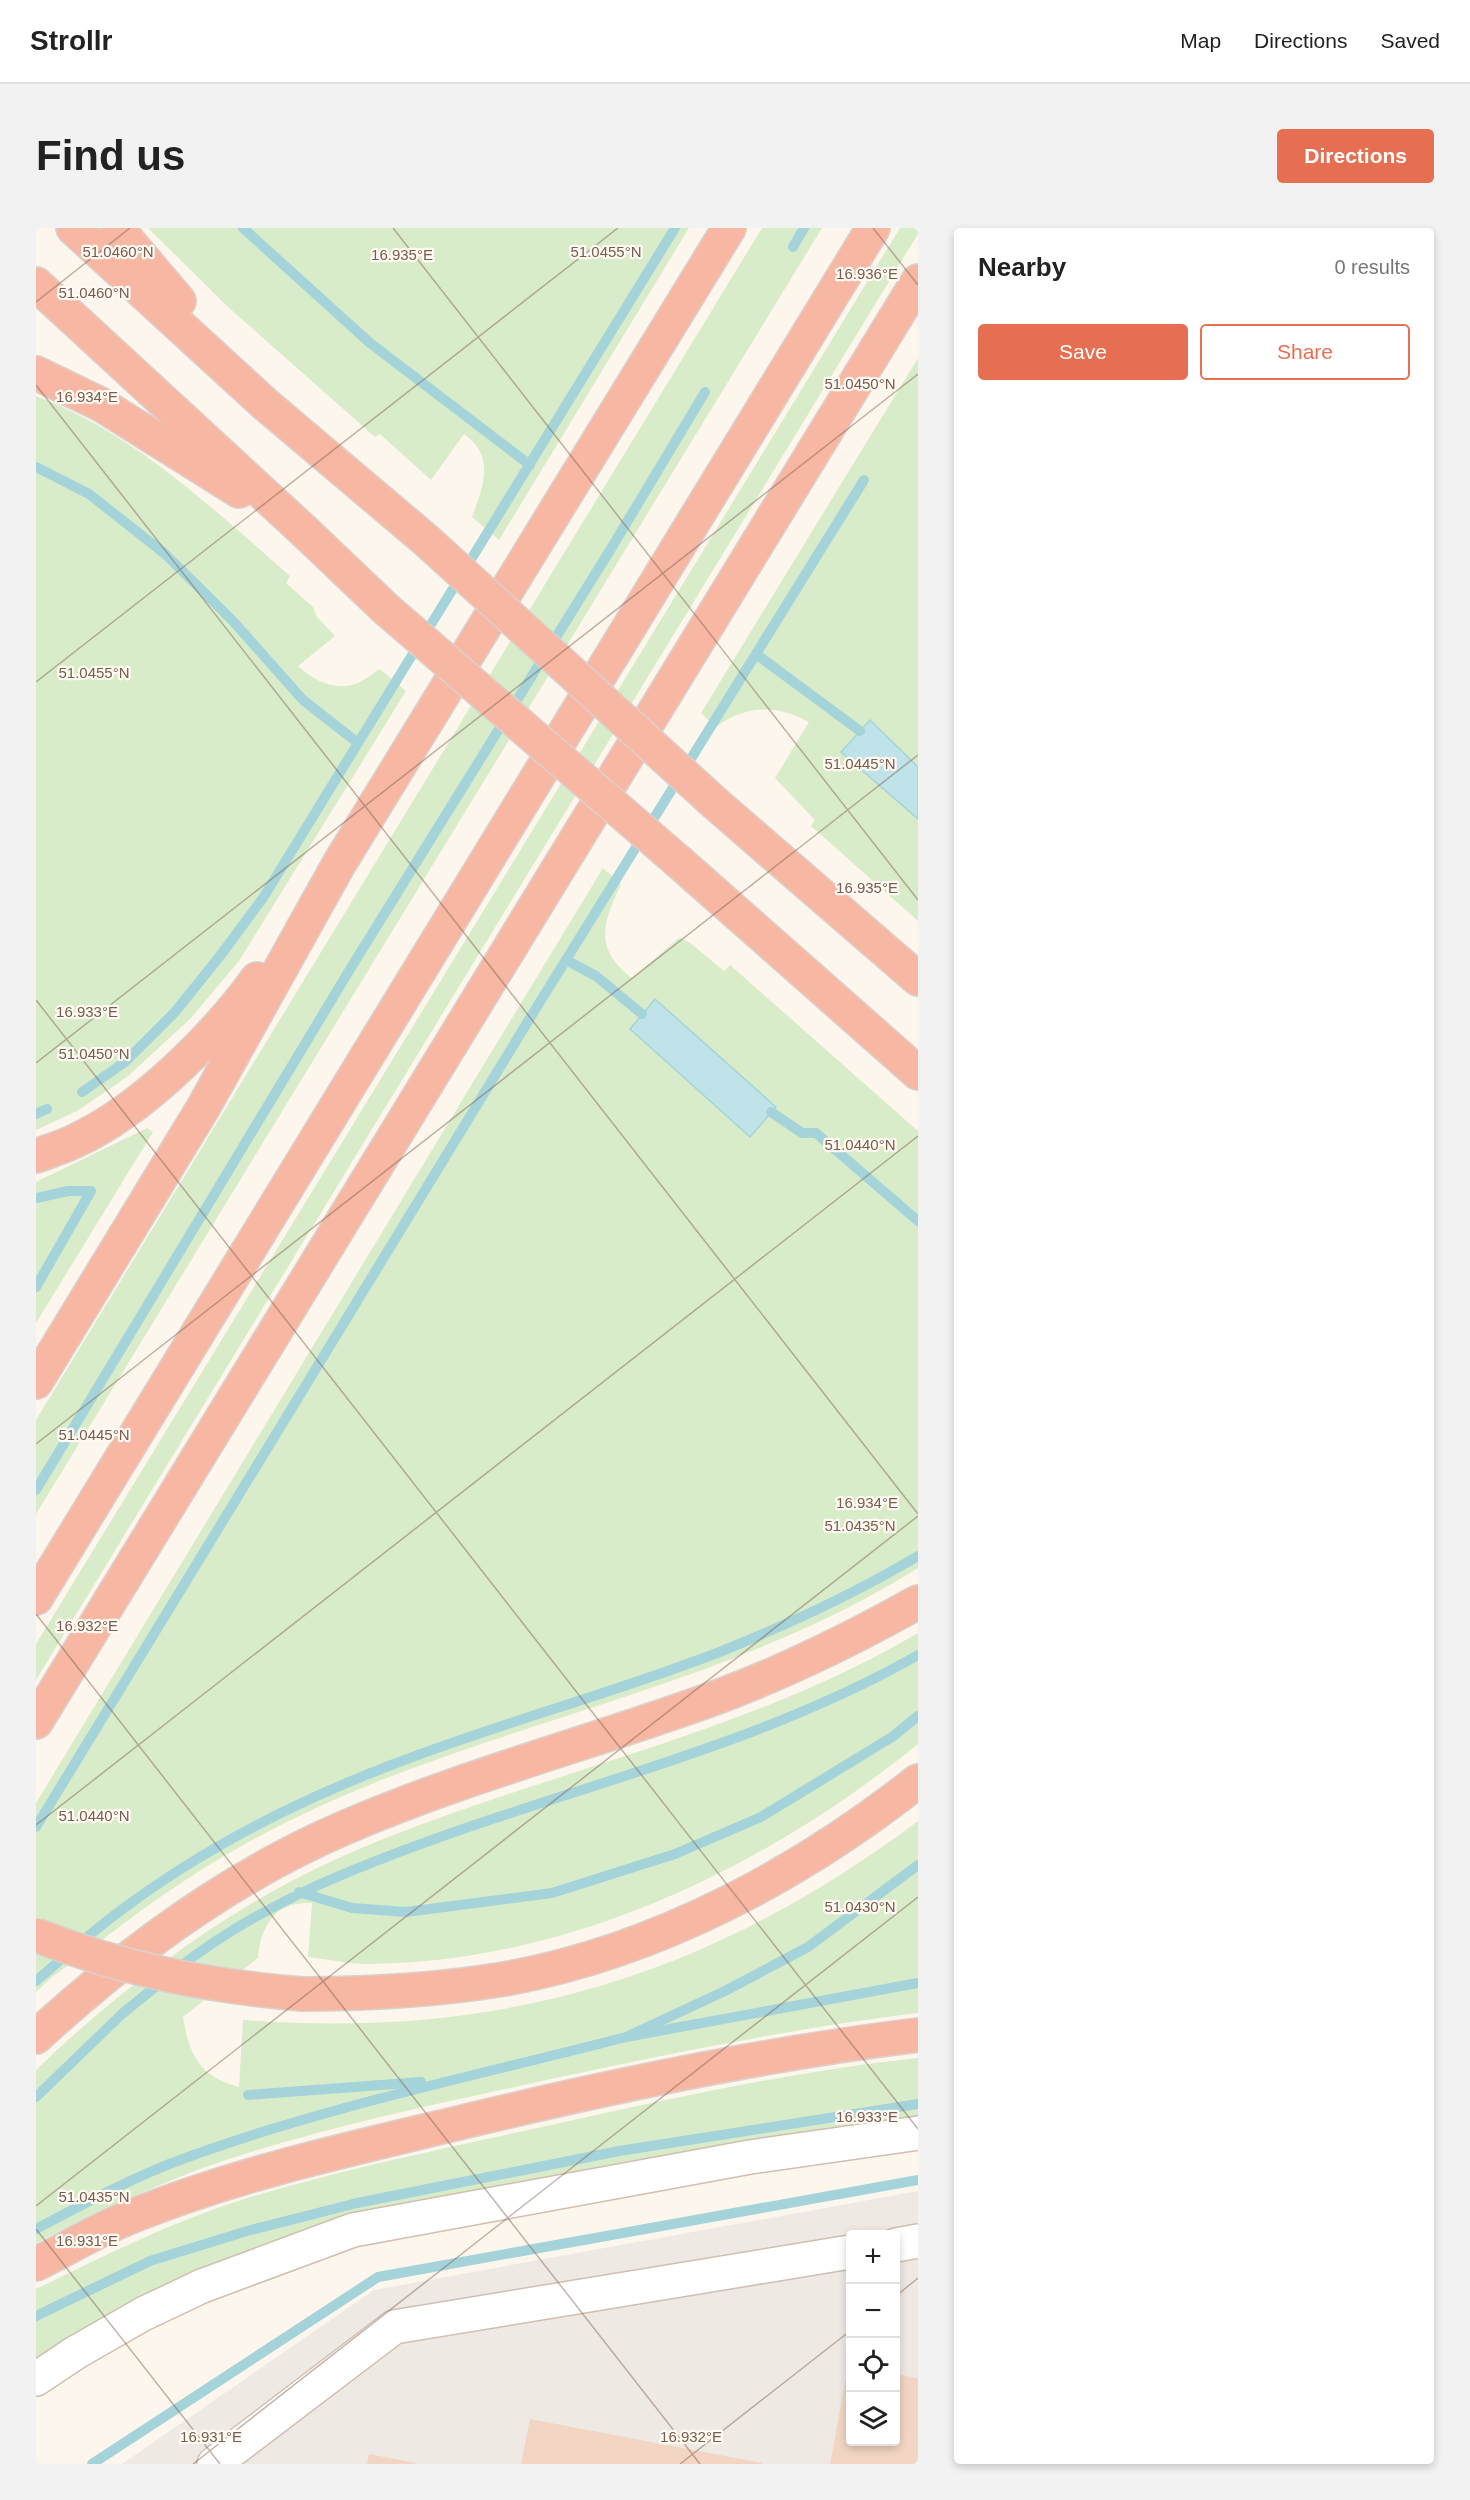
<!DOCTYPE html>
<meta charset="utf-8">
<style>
:root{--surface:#fff;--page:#f2f2f2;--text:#222;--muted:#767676;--line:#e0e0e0;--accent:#e76f51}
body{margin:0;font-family:Arial,sans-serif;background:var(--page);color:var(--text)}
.controls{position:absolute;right:18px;bottom:18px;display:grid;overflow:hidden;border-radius:6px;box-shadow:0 3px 9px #0003}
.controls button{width:54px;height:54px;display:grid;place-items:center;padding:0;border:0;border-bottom:2px solid var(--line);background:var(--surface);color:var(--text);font:30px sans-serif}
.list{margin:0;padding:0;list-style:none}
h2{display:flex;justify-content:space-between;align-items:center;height:78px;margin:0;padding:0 24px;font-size:26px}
h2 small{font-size:20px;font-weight:400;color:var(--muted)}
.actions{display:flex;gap:12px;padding:18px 24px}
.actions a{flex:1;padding:14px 0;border:2px solid var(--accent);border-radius:6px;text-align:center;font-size:21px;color:var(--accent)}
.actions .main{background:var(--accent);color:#fff}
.icon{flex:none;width:33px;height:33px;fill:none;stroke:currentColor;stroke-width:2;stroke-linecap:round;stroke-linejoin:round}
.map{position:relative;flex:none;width:882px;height:2236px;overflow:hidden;border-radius:6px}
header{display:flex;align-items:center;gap:36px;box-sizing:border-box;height:84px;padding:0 30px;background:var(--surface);border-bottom:2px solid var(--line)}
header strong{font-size:28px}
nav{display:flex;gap:33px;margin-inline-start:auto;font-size:21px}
.intro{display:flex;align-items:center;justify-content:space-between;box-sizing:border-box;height:144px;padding:0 36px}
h1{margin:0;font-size:42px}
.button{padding:15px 27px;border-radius:6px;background:var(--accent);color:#fff;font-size:21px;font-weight:700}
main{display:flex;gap:36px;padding:0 36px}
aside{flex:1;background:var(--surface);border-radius:6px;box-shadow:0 3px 9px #0003}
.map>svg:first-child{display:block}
</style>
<header>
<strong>Strollr</strong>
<nav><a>Map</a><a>Directions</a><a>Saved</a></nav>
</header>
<div class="intro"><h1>Find us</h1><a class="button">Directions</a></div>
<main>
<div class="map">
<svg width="882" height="2236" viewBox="0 0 882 2236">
<rect width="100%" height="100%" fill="#fdf6ec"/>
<!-- industrial -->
<path fill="#efe9e4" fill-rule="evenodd" d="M882,1963V2236H86L338,2062ZM814,2006H860V2214H814Z"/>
<!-- green -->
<g fill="#d8ecc9">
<path d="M112,0H653L463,312L436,289C447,259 460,228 428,206L395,252L344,206L339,209L192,79Z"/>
<path d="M726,0H786L0,1286V1192Z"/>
<path d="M864,0H882V6L0,1452V1416Z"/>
<path d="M882,130V693L775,598L779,592L739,550L773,494C742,477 710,476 680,499L665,485Z"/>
<path d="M0,168C98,205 176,280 254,348L250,355L277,379L281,389L299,408L262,438C277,452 298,463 319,456C328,453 337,445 344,441L370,463L203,733L154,791L91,849L41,883L0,902Z"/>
<path d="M567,640L585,656C567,695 557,720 596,750L643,710L653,714L688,743L694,737L882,903V1340C719,1443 521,1483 343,1553C275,1580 206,1614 145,1655C101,1684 59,1718 16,1749L0,1764V1575Z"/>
<path d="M111,900L117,904L0,1095V954Z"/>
<path d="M882,1405V1516C728,1641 532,1735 330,1736C311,1736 291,1731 272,1729L276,1675C239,1673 225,1697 222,1730L147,1789C153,1827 164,1849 203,1859L207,1792C465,1812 675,1748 882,1593V1785C759,1800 637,1825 515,1851C406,1875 296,1897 190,1932C124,1954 62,1984 0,2015V1842C94,1751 207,1669 328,1619C511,1543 711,1506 882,1405Z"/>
<path d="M882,1830V1894L465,1964L0,2131V2061C69,2027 138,1993 211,1970C311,1940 414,1919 515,1897C636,1870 759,1843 882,1830Z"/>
</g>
<!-- water -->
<g fill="#bfe3e8" stroke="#a5d3da" stroke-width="1.5">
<path d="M834,492L882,539V591L805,524Z"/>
<path d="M619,771L740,879L714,909L594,801Z"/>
</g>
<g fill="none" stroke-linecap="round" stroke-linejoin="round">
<!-- stream -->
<g stroke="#a5d3da" stroke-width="10">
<path d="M207,0L334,115L494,237"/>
<path d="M757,19L768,0"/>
<path d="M0,239L53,266L128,325L196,392L267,472L322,515L639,0"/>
<path d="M720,426L824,503"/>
<path d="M530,732L560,748L606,786"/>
<path d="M46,864L89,834L139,784L184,728L227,670L322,515"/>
<path d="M735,884L766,905H780L882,993"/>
<path d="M0,886L11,881"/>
<path d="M0,970L32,963H55L0,1059"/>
<path d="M0,1262L316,738L576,319L669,164"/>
<path d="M0,1599L502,777L828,252"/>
<path d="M882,1637L772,1719L689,1763L590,1809L882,1755"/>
<path d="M263,1664L316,1680L370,1684L516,1665L639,1626L725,1589L856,1509L882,1488"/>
<path d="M140,1742C224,1675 324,1637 424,1602C578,1549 740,1508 882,1427"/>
<path d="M0,1753C26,1731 52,1707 80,1686C163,1623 260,1573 358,1536C466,1494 579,1465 686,1423C753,1396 820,1365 882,1328"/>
<path d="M212,1867L385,1854"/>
<path d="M0,1869L87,1785L128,1752"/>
<path d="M0,2001C49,1975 99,1948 152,1929C295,1877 444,1847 590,1809"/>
<path d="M0,2088L114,2033L211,2003L321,1975L583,1923L882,1876"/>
<path d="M56,2236L342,2049L882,1952"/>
</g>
</g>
<!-- building -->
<g fill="#f3d5c3">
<path d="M813,2134L814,2214H860V2146L882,2150V2236H794Z"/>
<path d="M494,2191L726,2235V2236H485Z"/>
<path d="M333,2226L380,2235L379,2236H331Z"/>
</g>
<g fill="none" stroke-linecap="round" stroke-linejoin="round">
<!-- minor casing -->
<g stroke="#d1beb0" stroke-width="36">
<g id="minor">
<path d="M860,2017L882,2013"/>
<path d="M0,2151L39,2125L107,2086L166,2058L317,2002L714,1929L882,1905"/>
<path d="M178,2236L358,2099L814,2024"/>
</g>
</g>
<!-- highway casing -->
<g stroke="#dad1cd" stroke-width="36">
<g id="highway">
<path d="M37,0L229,176L391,313"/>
<path d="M81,0L143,73"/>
<path d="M0,56L267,302L350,381"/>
<path d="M0,145L66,177L203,263"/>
<path d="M680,576L882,751"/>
<path d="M643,634L882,845"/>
<path d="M0,928C13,923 27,919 39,913C106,882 178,810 221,751"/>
<path d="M0,1154L167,880L303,636L693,0"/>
<path d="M0,1370L837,0"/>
<path d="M0,1494L882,53"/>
<path d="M266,1766C336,1766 405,1762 474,1750C623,1722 764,1646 882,1553"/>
<path d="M0,1809C91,1725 194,1649 308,1600C430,1547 559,1514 684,1468C753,1442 818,1410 882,1374"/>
<path d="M0,2036C32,2020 65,2000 99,1987C209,1943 324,1919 439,1891C585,1856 733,1825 882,1807"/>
</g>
</g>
<!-- minor -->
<use href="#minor" stroke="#fff" stroke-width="33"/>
<!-- highway -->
<use href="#highway" stroke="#f7b7a3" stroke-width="33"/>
<!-- highway-bridge casing -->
<g stroke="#dad1cd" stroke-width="36" stroke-linecap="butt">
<g id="highway-bridge">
<path d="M391,313L680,576"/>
<path d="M350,381L643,634"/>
<path d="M0,1707C88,1742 172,1758 266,1766"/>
</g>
</g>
<!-- highway-bridge -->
<use href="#highway-bridge" stroke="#f7b7a3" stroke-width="33"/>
</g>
<!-- ticks -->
<path fill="none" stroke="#7a5c4d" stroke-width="1.5" stroke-opacity="0.45" d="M357,0L882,672M837,0L882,57M0,74L94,0M0,157L882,1286M0,454L582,0M0,772L882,1901M0,835L882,146M0,1216L882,527M0,1386L664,2236M0,1597L882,908M0,1978L882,1288M0,2001L184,2236M860,2068L882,2050M157,2236L882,1669M644,2236L814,2103"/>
<g font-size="15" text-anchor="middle" fill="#7a5c4d" stroke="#fffaf3" stroke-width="4.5" stroke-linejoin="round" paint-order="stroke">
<text x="82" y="29">51.0460°N</text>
<text x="570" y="29">51.0455°N</text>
<text x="366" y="32">16.935°E</text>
<text x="831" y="51">16.936°E</text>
<text x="58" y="70">51.0460°N</text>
<text x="824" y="161">51.0450°N</text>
<text x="51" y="174">16.934°E</text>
<text x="58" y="450">51.0455°N</text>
<text x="824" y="541">51.0445°N</text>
<text x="831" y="665">16.935°E</text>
<text x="51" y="789">16.933°E</text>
<text x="58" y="831">51.0450°N</text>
<text x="824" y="922">51.0440°N</text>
<text x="58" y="1212">51.0445°N</text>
<text x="831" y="1280">16.934°E</text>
<text x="824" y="1303">51.0435°N</text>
<text x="51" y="1403">16.932°E</text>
<text x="58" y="1593">51.0440°N</text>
<text x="824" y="1684">51.0430°N</text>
<text x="831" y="1894">16.933°E</text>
<text x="58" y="1974">51.0435°N</text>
<text x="51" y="2018">16.931°E</text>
<text x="175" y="2214">16.931°E</text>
<text x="655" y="2214">16.932°E</text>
</g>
</svg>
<div class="controls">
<button>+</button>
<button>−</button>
<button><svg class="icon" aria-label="locate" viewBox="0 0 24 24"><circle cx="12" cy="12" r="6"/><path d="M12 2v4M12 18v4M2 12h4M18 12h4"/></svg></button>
<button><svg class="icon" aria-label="layers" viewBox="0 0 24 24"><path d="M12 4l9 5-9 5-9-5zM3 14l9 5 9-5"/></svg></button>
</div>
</div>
<aside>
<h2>Nearby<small>0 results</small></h2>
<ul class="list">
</ul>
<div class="actions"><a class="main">Save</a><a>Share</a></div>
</aside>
</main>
